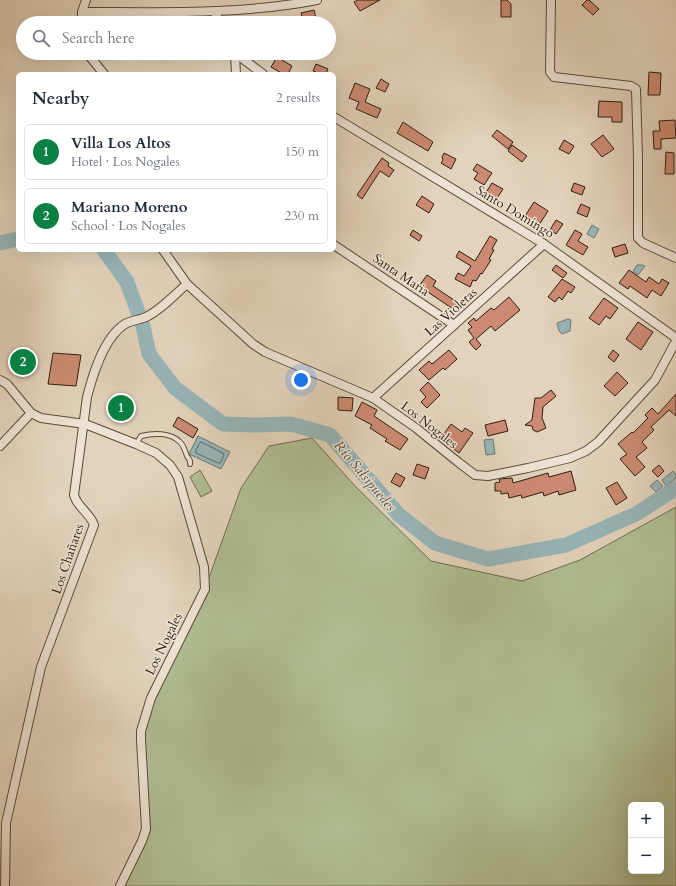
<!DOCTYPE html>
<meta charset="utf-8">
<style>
:root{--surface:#fff;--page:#f2f2f3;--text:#1f2937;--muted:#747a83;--line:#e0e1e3;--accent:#0b8043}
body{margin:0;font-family:Cardo,serif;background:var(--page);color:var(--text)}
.controls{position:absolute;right:12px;bottom:12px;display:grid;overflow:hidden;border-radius:6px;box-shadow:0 4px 16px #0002}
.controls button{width:36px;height:36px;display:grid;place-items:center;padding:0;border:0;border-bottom:1px solid var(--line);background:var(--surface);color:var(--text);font:20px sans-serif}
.you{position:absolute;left:301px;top:380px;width:14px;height:14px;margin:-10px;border:3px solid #fff;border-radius:50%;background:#1a73e8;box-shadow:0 0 0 6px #1a73e833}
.badge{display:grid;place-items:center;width:26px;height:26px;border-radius:50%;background:var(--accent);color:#fff;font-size:13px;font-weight:700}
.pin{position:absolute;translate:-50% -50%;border:2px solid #fff;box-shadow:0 1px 4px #0006}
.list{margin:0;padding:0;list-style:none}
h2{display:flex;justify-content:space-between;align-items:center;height:52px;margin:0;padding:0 16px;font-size:17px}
h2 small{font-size:13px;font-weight:400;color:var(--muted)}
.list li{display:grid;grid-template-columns:26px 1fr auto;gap:12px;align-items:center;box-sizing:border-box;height:56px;margin:0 8px 8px;padding:0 8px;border:1px solid var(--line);border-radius:6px}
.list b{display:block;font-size:15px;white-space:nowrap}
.list p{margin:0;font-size:13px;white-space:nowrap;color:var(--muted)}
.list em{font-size:13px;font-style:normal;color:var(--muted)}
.icon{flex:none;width:22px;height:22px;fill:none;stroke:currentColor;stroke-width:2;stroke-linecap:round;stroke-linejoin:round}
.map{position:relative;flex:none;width:676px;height:886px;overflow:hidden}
.search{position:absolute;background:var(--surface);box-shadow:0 4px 16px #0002;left:16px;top:16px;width:320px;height:44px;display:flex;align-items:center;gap:10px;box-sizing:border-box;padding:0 14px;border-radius:22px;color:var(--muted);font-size:15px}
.panel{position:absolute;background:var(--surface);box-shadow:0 4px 16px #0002;left:16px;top:72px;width:320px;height:180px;border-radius:6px}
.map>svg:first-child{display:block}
</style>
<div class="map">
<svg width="676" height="886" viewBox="0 0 676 886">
<rect width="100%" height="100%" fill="#e3d3bc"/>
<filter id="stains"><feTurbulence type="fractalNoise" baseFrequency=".005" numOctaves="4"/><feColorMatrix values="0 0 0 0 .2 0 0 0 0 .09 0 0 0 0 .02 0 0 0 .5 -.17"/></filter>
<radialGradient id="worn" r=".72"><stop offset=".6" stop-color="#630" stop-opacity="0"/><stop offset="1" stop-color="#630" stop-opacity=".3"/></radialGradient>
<!-- green -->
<g fill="#b0bd93" stroke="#6e6e50" fill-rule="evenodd">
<path d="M312,438L355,486L431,561L522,581L580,560L676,507V886H120L142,841L141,740L151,698L205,589L241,488L269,446ZM631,805H661V871H631Z"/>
<path d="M200,470L212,491L201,497L190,477Z"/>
</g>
<!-- water -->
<g fill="#97b6b9" stroke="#6d7974">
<path d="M592,225L599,229L594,238L587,234Z"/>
<path d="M637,265H642L645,266L638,275L633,271Z"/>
<path d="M568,319L571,320L570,331L562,334L559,331L557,323Z"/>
<path d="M198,436L230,452L221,469L189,454Z"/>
<path d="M493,439L495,454L486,455L484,440Z"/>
<path d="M673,471L676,475V478L666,486L662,480Z"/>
<path d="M657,480L663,486L656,492L650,486Z"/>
</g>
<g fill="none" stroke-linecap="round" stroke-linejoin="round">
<!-- shore -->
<path stroke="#626a62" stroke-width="1" d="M201,442L223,453L224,455L220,463H218L196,453V450Z"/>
<!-- river -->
<g stroke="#97b6b9" stroke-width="15">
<path d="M0,243L18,239"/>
<path d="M104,250L127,282L143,326L149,354L175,388L223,424L256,425L291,424L330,435L399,515L435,543L488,559L566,545L636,514L676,488"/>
</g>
</g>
<!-- building -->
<g fill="#cc8a72" stroke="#2d1e0c">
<path d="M358,0H380L360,11L354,2Z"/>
<path d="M501,0H507L511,4V17H501Z"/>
<path d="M587,0H589L599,9L593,15L582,5Z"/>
<path d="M314,10L317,23H304L301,13Z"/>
<path d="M277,57L292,66L288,74H283L271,67Z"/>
<path d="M316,64L328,69L326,74H321L313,71Z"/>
<path d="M649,72L661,73L660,95H648Z"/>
<path d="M381,79L389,84L385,92L376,88Z"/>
<path d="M355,83L370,89L365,102L381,109L377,118L356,109L359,102L349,98Z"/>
<path d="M599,101L622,102V122H612V117H598Z"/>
<path d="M675,120L676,138L661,139V149H654L653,131H660L659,121Z"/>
<path d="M403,122L433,142L428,151L397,133Z"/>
<path d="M497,130L513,142L508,149L492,136Z"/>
<path d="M603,135L614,149L602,157L591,144Z"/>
<path d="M564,140L574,146L569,154L559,149Z"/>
<path d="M512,145L527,156L522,162L508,151Z"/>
<path d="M666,152L674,153V174H665Z"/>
<path d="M444,153L456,159L451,169L441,163L443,160L442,157Z"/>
<path d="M382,158L389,163L388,166L394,170L389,177L380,171L362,199L357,195Z"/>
<path d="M477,164L492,173L484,185L474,179L478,173L473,170Z"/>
<path d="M492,183L503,189L494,203L483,197Z"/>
<path d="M574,183L585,187L582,195L571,191Z"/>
<path d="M422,196L434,204L429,213L416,205Z"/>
<path d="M534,202L548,211L539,225L525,216Z"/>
<path d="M581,204L590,208L587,217L577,213Z"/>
<path d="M556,220L563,224L556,234L550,230Z"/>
<path d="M413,230L422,236L419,241L410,235Z"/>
<path d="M575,230L582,234L578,241L588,247L583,255L566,245Z"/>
<path d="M490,236L497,240L492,249L494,250L489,259L491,260L482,274L481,273L476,281L473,280L470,287L455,279L458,273L464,276L471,266L456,257L459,251L475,261Z"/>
<path d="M625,244L628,253L615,257L612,248Z"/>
<path d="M556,265L567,273L563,278L552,270Z"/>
<path d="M629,270L646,282L649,277L659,284L662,279L669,283L661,296L652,290L647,298L630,286L628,289L619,283Z"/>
<path d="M427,275L436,281L433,286L457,302L453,309L419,286Z"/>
<path d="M562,279L575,287L571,293L568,291L562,300L559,297L555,302L548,297Z"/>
<path d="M509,297L520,310L495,331L491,326L476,339L481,345L476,350L469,342L474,338L468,330L472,327L468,323L474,318L476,321L491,308L494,310Z"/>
<path d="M604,298L618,308L610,319L606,316L599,325L589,318Z"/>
<path d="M638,322L653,332L641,350L626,339Z"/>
<path d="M449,350L457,359L445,370L443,368L429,380L419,370L429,361L432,364Z"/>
<path d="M613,350L619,355L614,362L608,357Z"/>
<path d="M53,353L81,355L76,386L48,384Z"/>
<path d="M617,372L628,383L615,396L604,386Z"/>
<path d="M428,382L440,395L427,408L421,402L426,397L420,390Z"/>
<path d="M551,390L556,396L543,407L542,418L546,428L537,432L533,430L532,426L525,425L532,420L535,398H541Z"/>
<path d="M676,394V416L669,410L651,427L654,430L642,442L647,448L636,457L645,467L635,476L620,459L627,454L618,444L632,432L633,433L648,418L645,415L652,408L658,414Z"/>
<path d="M338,397L353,398L352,411L338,410Z"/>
<path d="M362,402L377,410L374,416L408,439L400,450L385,441L387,439L370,428L372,425L355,416Z"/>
<path d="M178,417L198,429L193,438L173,426Z"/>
<path d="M505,420L508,431L488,436L485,425Z"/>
<path d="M451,424L462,432L465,428L473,433L459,453L441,438Z"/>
<path d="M417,464L429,468L425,479L413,475Z"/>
<path d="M659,465L664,471L658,477L652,471Z"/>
<path d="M571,471L576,490L559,495L558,491L544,496L543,492L522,498L521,495L509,498L508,493L501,494V491H495V483L500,482L499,479L512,478L513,483L548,473L549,477Z"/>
<path d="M396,473L405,478L400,487L391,482Z"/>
<path d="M617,482L627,498L616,505L606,488Z"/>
</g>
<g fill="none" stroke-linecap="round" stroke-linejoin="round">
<!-- lane casing -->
<g stroke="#5a4b38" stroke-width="6">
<path id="lane" d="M136,444L141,436C153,433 170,432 180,442C184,446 185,451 187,456C189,459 191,460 190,464"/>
</g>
<!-- street casing -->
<g stroke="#5a4b38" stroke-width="10">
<g id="street">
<path d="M551,0L550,72L554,77L631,86L636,89L638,158V238L643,243L676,258"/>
<path d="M82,12C161,12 239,15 317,0"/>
<path d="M215,12L220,23"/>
<path d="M82,23V12L86,0"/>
<path d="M87,53L104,74"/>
<path d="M235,53L263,74"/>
<path d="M235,55L236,74"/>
<path d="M334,117L544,244L676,338"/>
<path d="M334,245L454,325"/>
<path d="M163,250L187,284L253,344L265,352L373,398L416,428L458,462L475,475L488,476L528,468L570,458L586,451L598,442L655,380L676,341"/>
<path d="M0,380L7,384L31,413L41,418L85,424L136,444L156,453L170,465L178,477L204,567L205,589L151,698L141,731V740L146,829L142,841L120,886"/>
<path d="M373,398L544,244"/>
<path d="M0,446L31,413"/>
<path d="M5,886L6,823L41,667L94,525C90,513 77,507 74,495L87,397C93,374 104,337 125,324C132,320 141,320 148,316C163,308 174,295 187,284"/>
</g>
</g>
<!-- lane -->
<use href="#lane" stroke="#ede2d3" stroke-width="4"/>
<!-- street -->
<use href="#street" stroke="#ede2d3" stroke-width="8"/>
</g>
<g text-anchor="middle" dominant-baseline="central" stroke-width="3" stroke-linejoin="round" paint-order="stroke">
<!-- street labels -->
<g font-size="13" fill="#2d1e0c" stroke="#ede2d3">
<text transform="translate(515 212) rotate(31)">Santo Domingo</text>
<text transform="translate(401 275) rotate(34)">Santa Maria</text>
<text transform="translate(451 312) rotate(-42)">Las Violetas</text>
<text transform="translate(429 425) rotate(38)">Los Nogales</text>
<text transform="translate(68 559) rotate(-71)">Los Chañares</text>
<text transform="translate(164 644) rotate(-64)">Los Nogales</text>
</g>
<!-- water labels -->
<g font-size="14" font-style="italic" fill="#4d4c40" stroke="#ede2d3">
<text transform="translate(365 476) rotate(50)">Río Salsipuedes</text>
</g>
</g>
<rect width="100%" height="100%" filter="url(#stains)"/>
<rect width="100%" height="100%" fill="url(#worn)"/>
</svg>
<div class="controls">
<button>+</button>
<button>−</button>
</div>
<div class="you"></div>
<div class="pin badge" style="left:121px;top:408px">1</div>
<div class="pin badge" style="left:23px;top:362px">2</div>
<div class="search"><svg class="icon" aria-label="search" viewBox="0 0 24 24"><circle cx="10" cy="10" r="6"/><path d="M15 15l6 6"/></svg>Search here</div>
<section class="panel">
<h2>Nearby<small>2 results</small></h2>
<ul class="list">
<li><span class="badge">1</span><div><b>Villa Los Altos</b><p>Hotel · Los Nogales</p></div><em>150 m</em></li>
<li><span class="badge">2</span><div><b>Mariano Moreno</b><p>School · Los Nogales</p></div><em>230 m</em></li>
</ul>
</section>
</div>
